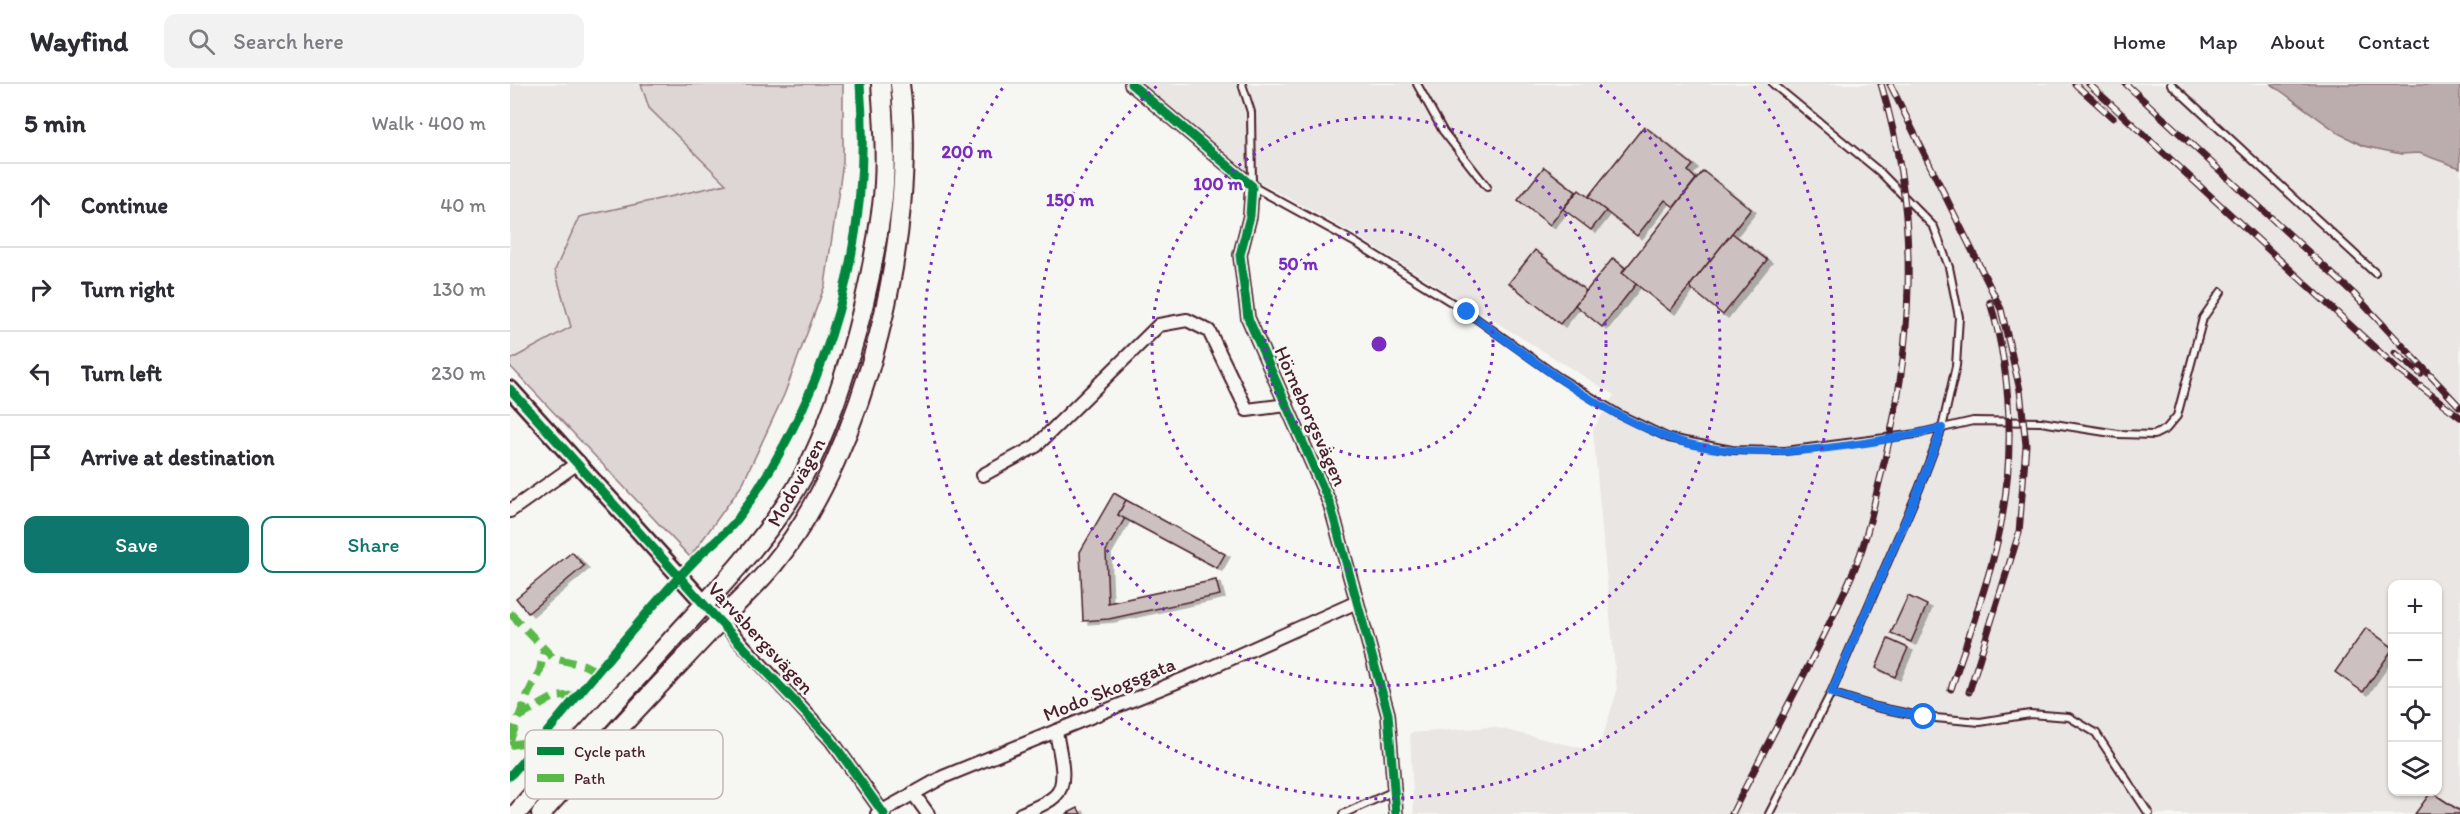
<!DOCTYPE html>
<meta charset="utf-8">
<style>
:root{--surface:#fff;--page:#f2f2f3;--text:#2b2b33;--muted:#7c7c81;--line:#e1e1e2;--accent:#0f766e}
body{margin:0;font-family:Itim,sans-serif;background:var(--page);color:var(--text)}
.controls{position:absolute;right:18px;bottom:18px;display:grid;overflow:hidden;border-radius:12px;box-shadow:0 2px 4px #0004}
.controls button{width:54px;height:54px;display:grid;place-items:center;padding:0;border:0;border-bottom:2px solid var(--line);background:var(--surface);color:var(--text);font:30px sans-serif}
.stop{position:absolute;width:18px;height:18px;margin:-14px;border:4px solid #1a73e8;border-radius:50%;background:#fff}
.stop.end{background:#1a73e8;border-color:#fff;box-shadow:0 2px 6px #0008}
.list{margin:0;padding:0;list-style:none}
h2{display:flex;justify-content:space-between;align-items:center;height:78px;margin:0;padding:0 24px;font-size:26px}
h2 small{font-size:20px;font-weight:400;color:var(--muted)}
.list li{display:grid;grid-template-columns:39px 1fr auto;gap:18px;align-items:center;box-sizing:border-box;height:84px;padding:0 24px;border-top:2px solid var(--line)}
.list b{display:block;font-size:22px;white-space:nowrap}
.list em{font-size:20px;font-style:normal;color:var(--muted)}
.actions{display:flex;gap:12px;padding:18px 24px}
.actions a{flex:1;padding:14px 0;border:2px solid var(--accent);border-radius:12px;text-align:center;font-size:21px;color:var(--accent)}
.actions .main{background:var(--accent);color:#fff}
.icon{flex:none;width:33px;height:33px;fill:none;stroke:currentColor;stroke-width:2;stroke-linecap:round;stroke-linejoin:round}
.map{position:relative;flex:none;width:1950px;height:730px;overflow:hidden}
header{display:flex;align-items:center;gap:36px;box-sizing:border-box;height:84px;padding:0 30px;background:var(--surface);border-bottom:2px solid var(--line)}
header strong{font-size:28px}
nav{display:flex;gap:33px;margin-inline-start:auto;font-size:21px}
.search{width:420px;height:54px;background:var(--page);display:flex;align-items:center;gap:15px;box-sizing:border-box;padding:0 21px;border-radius:12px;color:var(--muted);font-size:22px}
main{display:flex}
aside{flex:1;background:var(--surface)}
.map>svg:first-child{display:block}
</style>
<header>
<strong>Wayfind</strong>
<div class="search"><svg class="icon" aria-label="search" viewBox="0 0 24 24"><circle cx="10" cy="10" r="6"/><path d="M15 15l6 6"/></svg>Search here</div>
<nav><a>Home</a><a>Map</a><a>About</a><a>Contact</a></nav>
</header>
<main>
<aside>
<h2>5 min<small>Walk · 400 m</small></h2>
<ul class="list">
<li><svg class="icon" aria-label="ahead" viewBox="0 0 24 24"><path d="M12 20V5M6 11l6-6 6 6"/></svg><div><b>Continue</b></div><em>40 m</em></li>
<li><svg class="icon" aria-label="right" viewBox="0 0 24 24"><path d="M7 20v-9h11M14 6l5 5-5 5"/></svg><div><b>Turn right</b></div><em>130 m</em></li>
<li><svg class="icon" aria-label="left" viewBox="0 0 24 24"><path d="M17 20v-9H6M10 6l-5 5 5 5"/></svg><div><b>Turn left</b></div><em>230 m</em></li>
<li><svg class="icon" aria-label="arrive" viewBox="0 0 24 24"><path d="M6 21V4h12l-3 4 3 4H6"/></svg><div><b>Arrive at destination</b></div></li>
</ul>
<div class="actions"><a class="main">Save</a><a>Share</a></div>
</aside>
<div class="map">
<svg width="1950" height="730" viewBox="0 0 1950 730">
<defs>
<filter id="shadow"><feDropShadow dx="5" dy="3" stdDeviation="0" flood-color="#0004"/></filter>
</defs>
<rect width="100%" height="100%" fill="#f6f6f2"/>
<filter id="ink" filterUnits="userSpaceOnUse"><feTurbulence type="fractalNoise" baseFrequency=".0167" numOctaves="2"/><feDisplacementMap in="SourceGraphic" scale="12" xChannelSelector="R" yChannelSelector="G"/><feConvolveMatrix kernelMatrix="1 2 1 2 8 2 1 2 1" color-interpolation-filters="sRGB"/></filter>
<g filter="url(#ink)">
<!-- built -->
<g fill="#e9e6e3" fill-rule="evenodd">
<path d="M0,0H131L139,25L217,100L69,133L45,186L61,243L0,276Z"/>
<path d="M632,0H1761L1773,11L1891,70L1909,69L1950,84V730H904L900,649L983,643L1088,668L1107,607L1083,346L1104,311L842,149L737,91ZM1882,500H1928V708H1882Z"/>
</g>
<!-- green -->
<path fill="#ddd6d5" stroke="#947a80" stroke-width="1.5" d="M131,0H333V78L315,201L274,311L232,401L180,473L0,282V276L61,243L45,186L69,133L216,100L139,24Z"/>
<!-- water -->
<path fill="#bbadae" stroke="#8e747a" stroke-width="1.5" d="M1761,0H1950V84L1909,69L1891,70L1854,62L1830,50Z"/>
<!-- building -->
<g fill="#ccc1c0" stroke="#4a1f2b" stroke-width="1.5" filter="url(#shadow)">
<path d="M1134,42L1183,81L1178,87L1186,95L1164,123L1155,116L1127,152L1078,113Z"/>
<path d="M1034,83L1066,108L1040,141L1008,116Z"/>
<path d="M1193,87L1241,125L1160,227L1112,189Z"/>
<path d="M1069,106L1096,127L1081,146L1053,125Z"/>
<path d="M1222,149L1257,176L1213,231L1179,203Z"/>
<path d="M1025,166L1076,207L1050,240L999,199Z"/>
<path d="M1103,174L1115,184L1112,189L1126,200L1092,243L1065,221Z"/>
<path d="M604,409L616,416L608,431L615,434L596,467L598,519L706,496L710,511L599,535L573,537L570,468Z"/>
<path d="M616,416L715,470L707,484L608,431Z"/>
<path d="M62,468L74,482L18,529L6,514Z"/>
<path d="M1398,512L1417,521L1401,558L1381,549Z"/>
<path d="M1856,544L1882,563V566L1853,608L1825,588Z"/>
<path d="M1378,555L1398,564L1385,593L1366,584Z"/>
<path d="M1921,708L1950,727V730H1905Z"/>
<path d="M568,724L571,730H556Z"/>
</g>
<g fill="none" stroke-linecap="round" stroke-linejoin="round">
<!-- service casing -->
<g stroke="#4a1f2b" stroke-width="10">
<g id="service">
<path d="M732,0L741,28L742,102L846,159L957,228L1047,292L1109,330L1159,354L1222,366L1275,367L1406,350L1463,337L1531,338L1608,350L1644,351L1656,345L1667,332L1693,234L1711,208"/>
<path d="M907,0L933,47L977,103"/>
<path d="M1661,0L1865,189"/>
<path d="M1321,609L1366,623L1414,633L1470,638L1520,630L1559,633L1586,649L1639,730"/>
<path d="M833,730L884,707"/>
<path d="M1259,730L1321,609L1409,405L1432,344L1446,282L1449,233L1439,183L1424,143L1370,88L1263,0"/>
</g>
</g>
<!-- minor casing -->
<g stroke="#4a1f2b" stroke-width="16">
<g id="minor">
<path d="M621,0L742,102L740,132L730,171L738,234L820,420L878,630L886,730"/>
<path d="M473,391L526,362L649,241L677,236L699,247L737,326L777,321"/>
<path d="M0,427L69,378"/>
<path d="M195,520L321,656L374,730"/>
<path d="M403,709L418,730"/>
<path d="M367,730L433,693L691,588L847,518"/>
<path d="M511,730C522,725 537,720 545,712C560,699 548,664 546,647"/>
</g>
</g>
<!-- tertiary casing -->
<g stroke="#4a1f2b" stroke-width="20">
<path id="tertiary" d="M0,305L195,520"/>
</g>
<!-- secondary casing -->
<g stroke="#4a1f2b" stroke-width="22">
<g id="secondary">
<path d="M6,730C55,672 106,617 157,561C199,515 242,471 277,419C327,345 360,211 372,122C377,82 374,40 371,0"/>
<path d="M31,730C87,666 146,605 204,543C223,522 245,503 263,481C356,368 409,144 390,0"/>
</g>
</g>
<!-- service -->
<use href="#service" stroke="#f6f6f2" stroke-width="6"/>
<!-- minor -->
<use href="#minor" stroke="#f6f6f2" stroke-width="12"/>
<!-- tertiary -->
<use href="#tertiary" stroke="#f6f6f2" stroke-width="15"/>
<!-- secondary -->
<use href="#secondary" stroke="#f6f6f2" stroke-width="18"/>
<!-- rail casing -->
<g stroke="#4a1f2b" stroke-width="7">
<g id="rail">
<path d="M1380,0L1491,225L1510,306L1516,361L1509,449L1459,608"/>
<path d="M1565,0L1603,34"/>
<path d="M1579,0L1889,286L1950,333"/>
<path d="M1616,0L1844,210L1950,323"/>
<path d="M1885,269L1911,290"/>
<path d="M1441,605C1455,562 1471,519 1483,475C1505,393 1505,300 1480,218"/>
<path d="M1222,730C1262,649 1308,569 1344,486C1356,459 1362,428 1369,399C1404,266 1411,133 1371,0"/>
</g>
</g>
<!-- rail -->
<use href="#rail" stroke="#f6f6f2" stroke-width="4.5" stroke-dasharray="14" stroke-linecap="butt"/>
<!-- quiet -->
<g stroke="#58b947" stroke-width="8" stroke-dasharray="15 8" stroke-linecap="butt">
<path d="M0,529L43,574L74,581L88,588"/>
<path d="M9,633L44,613L69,611"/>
<path d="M0,656L18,610L30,586L34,566"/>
<path d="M0,661L12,659L24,664"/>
</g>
<!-- cycleway casing -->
<g stroke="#f6f6f2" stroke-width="13">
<g id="cycleway">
<path d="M621,0L742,102L740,132L730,171L738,234L820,420L878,630L886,730"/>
<path d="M0,305L209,537L321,656L374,730"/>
<path d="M0,692C49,635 95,577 144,521C159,504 174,487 190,471C203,459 219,447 229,433C320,306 363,155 350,0"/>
</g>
</g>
<!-- cycleway -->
<use href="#cycleway" stroke="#00873e" stroke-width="9"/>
</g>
</g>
<g fill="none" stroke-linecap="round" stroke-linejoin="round" filter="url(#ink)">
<!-- route -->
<path stroke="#1a73e8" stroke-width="8" d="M957,228C1020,273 1084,326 1157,353C1234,382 1353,362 1432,344L1409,405L1321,609L1366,623L1414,633"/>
</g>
<!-- distance rings -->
<g fill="none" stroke="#7b2cbf" stroke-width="3" stroke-dasharray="3 6">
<circle cx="869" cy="260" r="114"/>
<circle cx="869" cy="260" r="227"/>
<path d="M1090 1A341 341 0 1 1 648 1"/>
<path d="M1244 2A455 455 0 1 1 494 2"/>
</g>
<g text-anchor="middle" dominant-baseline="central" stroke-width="5" stroke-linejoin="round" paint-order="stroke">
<!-- street labels -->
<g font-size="20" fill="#4a1f2b" stroke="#f6f6f2">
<text transform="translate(801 332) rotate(66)">Hörneborgsvägen</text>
<text transform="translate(286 398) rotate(-61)">Modovägen</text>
<text transform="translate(251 554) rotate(47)">Varvsbergsvägen</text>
<text transform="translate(599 605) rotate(-22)">Modo Skogsgata</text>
</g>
</g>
<!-- legend -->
<rect x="15" y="646" width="198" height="69" rx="9" fill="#f6f6f2" stroke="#c2b6b6" stroke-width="1.5"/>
<rect x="27" y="663" width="27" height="8" fill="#00873e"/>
<rect x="27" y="690" width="27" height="8" fill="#58b947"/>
<g font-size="16" fill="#4a1f2b">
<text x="64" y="673">Cycle path</text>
<text x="64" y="700">Path</text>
</g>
<circle cx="869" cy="260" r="9" fill="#7b2cbf" stroke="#f6f6f2" stroke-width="3"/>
<g font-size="18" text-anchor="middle" font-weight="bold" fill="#7b2cbf" stroke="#f6f6f2" stroke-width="5" stroke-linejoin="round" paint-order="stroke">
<text x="457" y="74">200 m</text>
<text x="708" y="106">100 m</text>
<text x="560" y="122">150 m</text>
<text x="788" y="186">50 m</text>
</g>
</svg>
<div class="controls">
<button>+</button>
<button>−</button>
<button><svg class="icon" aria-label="locate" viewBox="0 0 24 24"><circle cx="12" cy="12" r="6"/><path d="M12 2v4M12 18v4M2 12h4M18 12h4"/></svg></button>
<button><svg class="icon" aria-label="layers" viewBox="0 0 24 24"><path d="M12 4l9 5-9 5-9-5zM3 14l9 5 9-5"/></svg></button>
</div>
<div class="stop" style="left:1414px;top:633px"></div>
<div class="stop end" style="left:957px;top:228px"></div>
</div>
</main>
